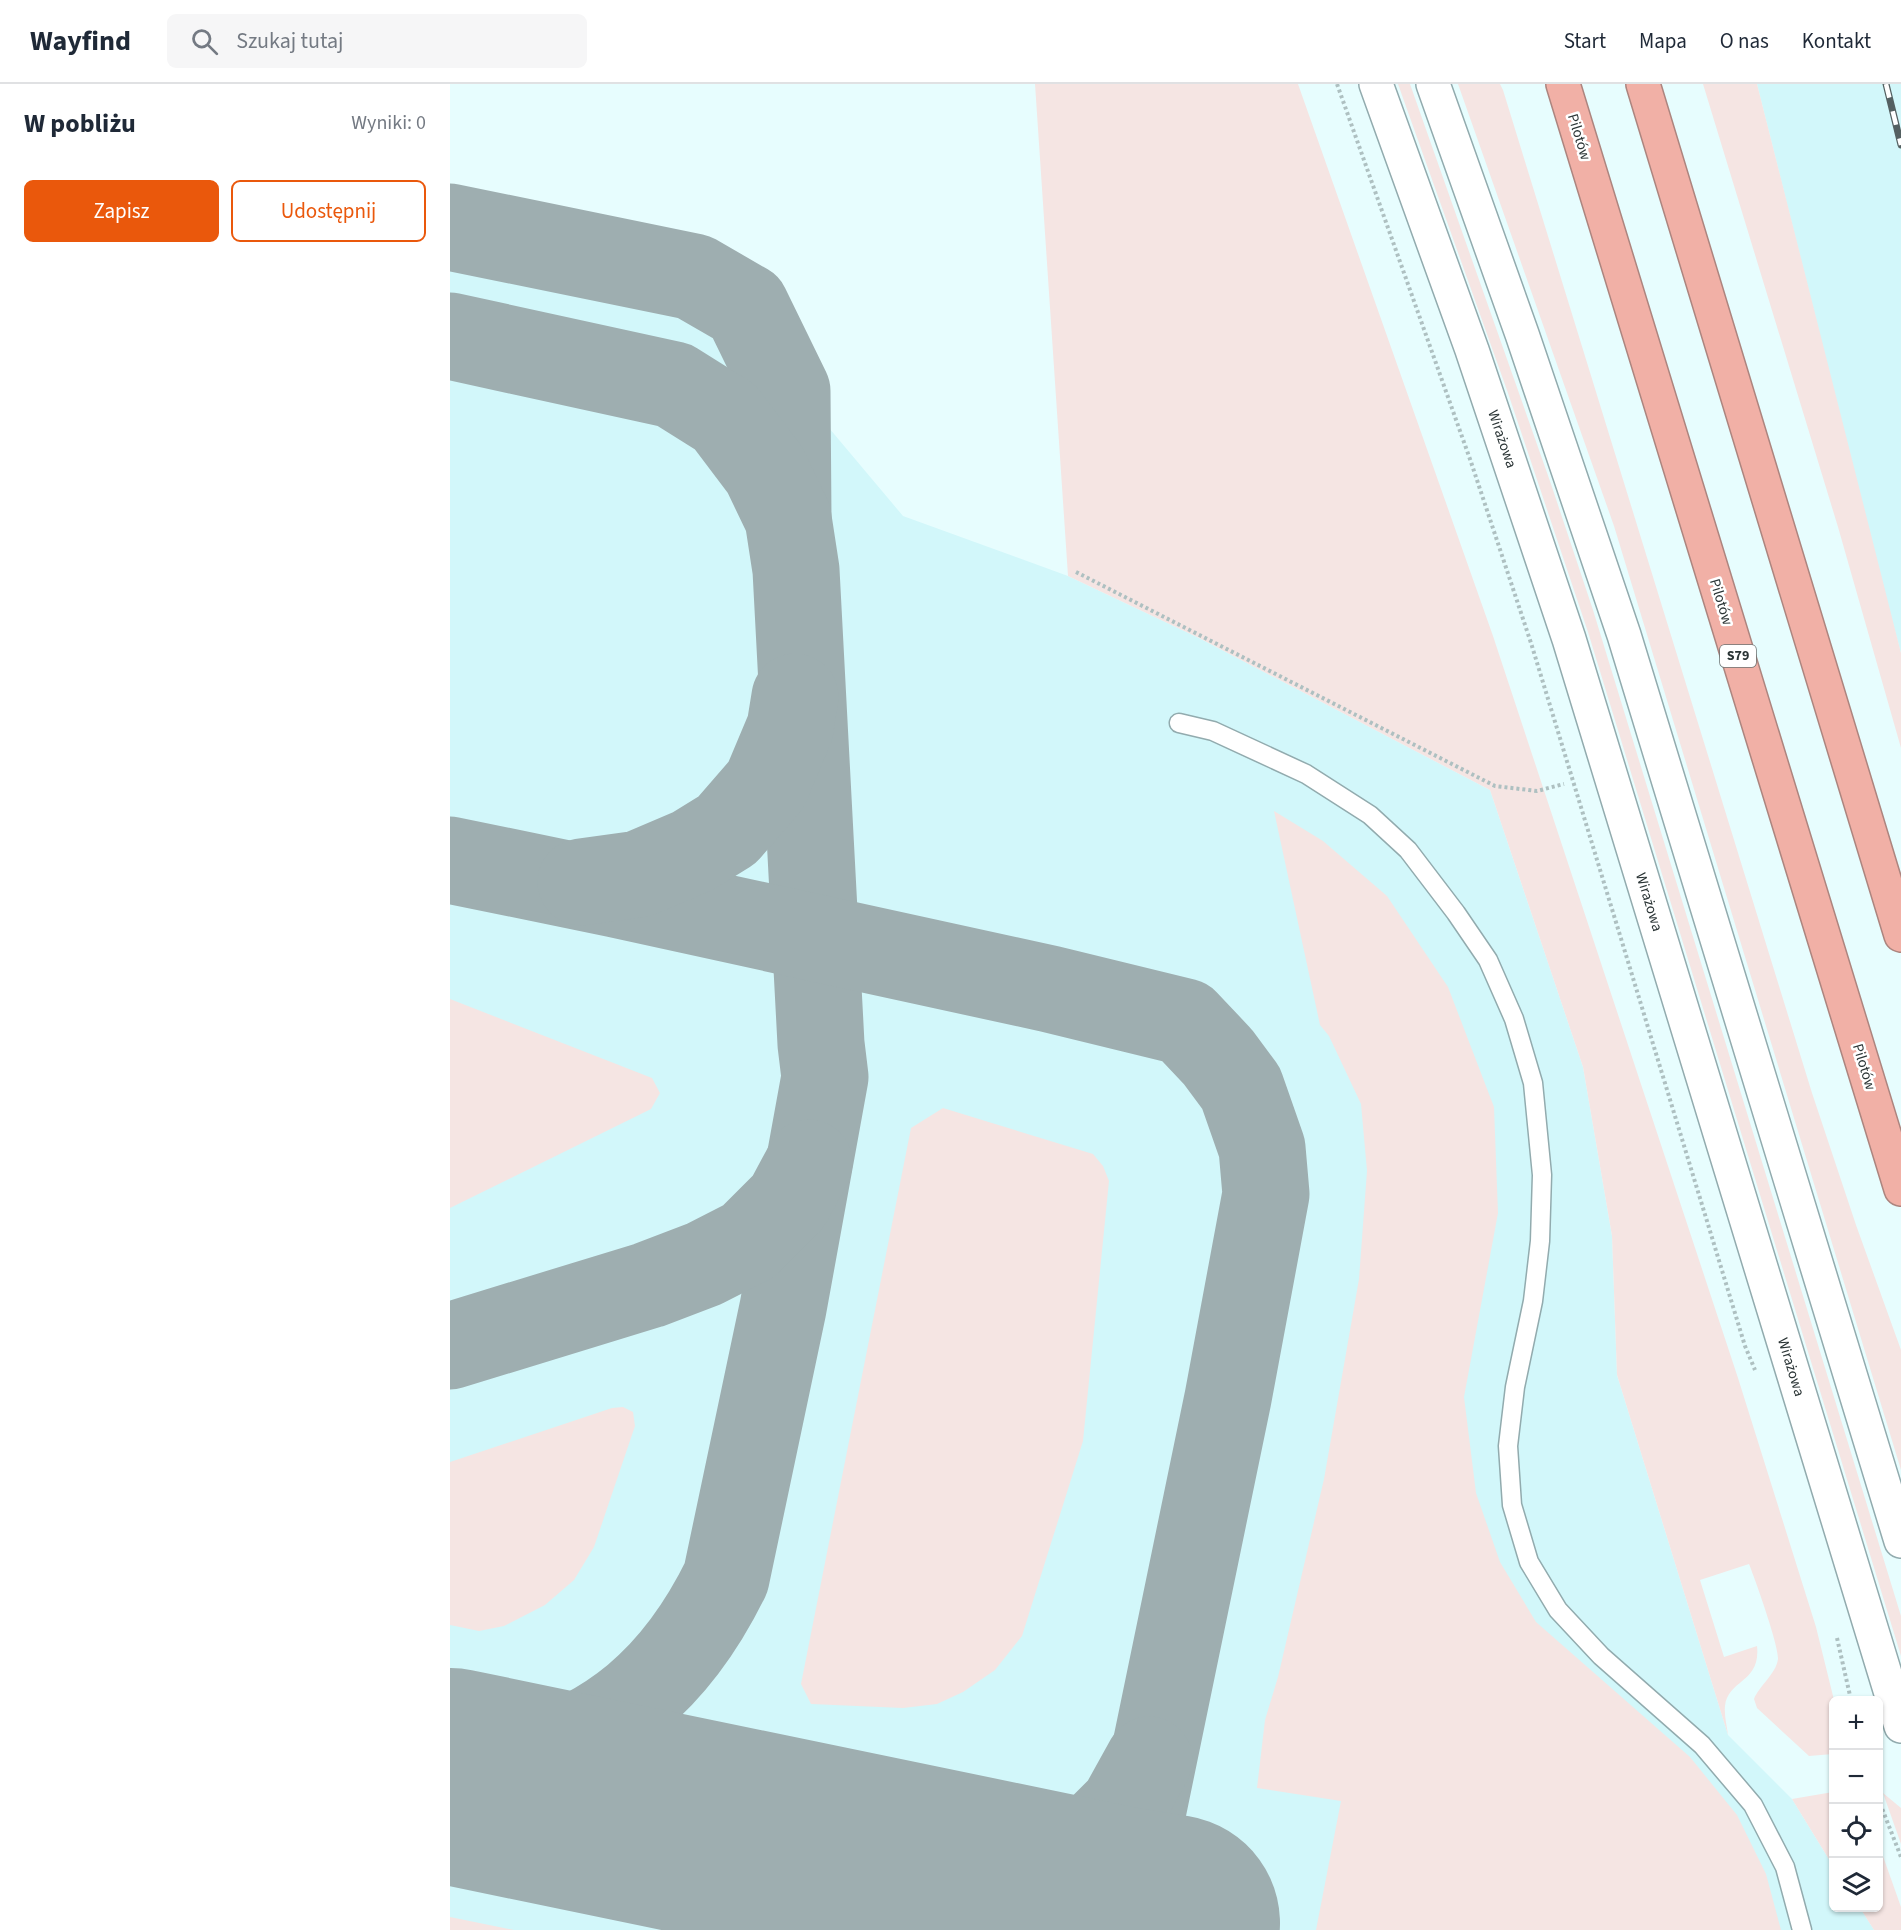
<!DOCTYPE html>
<html lang="pl">
<meta charset="utf-8">
<style>
:root{--surface:#fff;--page:#f6f6f7;--text:#1f2937;--muted:#747a83;--line:#e0e1e3;--accent:#ea580c}
body{margin:0;font-family:"Source Sans 3",sans-serif;background:var(--page);color:var(--text)}
.controls{position:absolute;right:18px;bottom:18px;display:grid;overflow:hidden;border-radius:9px;box-shadow:0 2px 4px #0004}
.controls button{width:54px;height:54px;display:grid;place-items:center;padding:0;border:0;border-bottom:2px solid var(--line);background:var(--surface);color:var(--text);font:30px sans-serif}
.list{margin:0;padding:0;list-style:none}
h2{display:flex;justify-content:space-between;align-items:center;height:78px;margin:0;padding:0 24px;font-size:26px}
h2 small{font-size:20px;font-weight:400;color:var(--muted)}
.actions{display:flex;gap:12px;padding:18px 24px}
.actions a{flex:1;padding:14px 0;border:2px solid var(--accent);border-radius:9px;text-align:center;font-size:21px;color:var(--accent)}
.actions .main{background:var(--accent);color:#fff}
.icon{flex:none;width:33px;height:33px;fill:none;stroke:currentColor;stroke-width:2;stroke-linecap:round;stroke-linejoin:round}
.map{position:relative;flex:none;width:1451px;height:1846px;overflow:hidden}
header{display:flex;align-items:center;gap:36px;box-sizing:border-box;height:84px;padding:0 30px;background:var(--surface);border-bottom:2px solid var(--line)}
header strong{font-size:28px}
nav{display:flex;gap:33px;margin-inline-start:auto;font-size:21px}
.search{width:420px;height:54px;background:var(--page);display:flex;align-items:center;gap:15px;box-sizing:border-box;padding:0 21px;border-radius:9px;color:var(--muted);font-size:22px}
main{display:flex}
aside{flex:1;background:var(--surface)}
.map>svg:first-child{display:block}
</style>
<header>
<strong>Wayfind</strong>
<div class="search"><svg class="icon" aria-label="search" viewBox="0 0 24 24"><circle cx="10" cy="10" r="6"/><path d="M15 15l6 6"/></svg>Szukaj tutaj</div>
<nav><a>Start</a><a>Mapa</a><a>O nas</a><a>Kontakt</a></nav>
</header>
<main>
<aside>
<h2>W pobliżu<small>Wyniki: 0</small></h2>
<ul class="list">
</ul>
<div class="actions"><a class="main">Zapisz</a><a>Udostępnij</a></div>
</aside>
<div class="map">
<svg width="1451" height="1846" viewBox="0 0 1451 1846">
<rect width="100%" height="100%" fill="#e7fdfe"/>
<!-- built -->
<g fill="#d2f7fa">
<path d="M1307,0H1451V569L1433,503Z"/>
<path d="M0,117L243,182L453,432L618,492L749,554L1040,706L1133,983L1162,1152L1167,1291L1278,1651L1342,1715L1383,1782L1384,1824H1410L1424,1846H0Z"/>
</g>
<!-- green -->
<g fill="#f5e5e3">
<path d="M585,0H848L1043,552L1288,1294L1366,1543L1384,1616L1383,1670L1359,1672L1307,1624L1304,1615C1309,1602 1326,1590 1328,1575C1329,1562 1305,1495 1299,1480L1250,1496L1274,1573L1307,1562C1311,1599 1278,1595 1275,1622C1274,1631 1277,1642 1278,1651L1167,1291L1162,1152L1133,983L1040,706L749,554L618,492Z"/>
<path d="M948,0H960L1101,400L1143,526L1451,1532V1572L1138,548L1058,309Z"/>
<path d="M1008,0H1050L1053,6L1362,1009L1406,1141L1451,1266V1386L1164,442Z"/>
<path d="M1253,0H1307L1451,569V664L1388,443Z"/>
<path d="M824,727L873,757L937,812L998,903L1044,1023L1048,1129L1014,1313L1026,1409L1050,1478L1086,1538L1240,1673L1287,1731L1316,1790L1331,1846H866L891,1717L807,1704L815,1636L828,1593L874,1395L909,1195L917,1087L911,1020L879,952L870,941Z"/>
<path d="M0,915L202,994L210,1009L201,1025L0,1124Z"/>
<path d="M493,1024L643,1070L653,1082L659,1097L633,1357L572,1552L545,1586L513,1608L487,1620L453,1624L361,1620L351,1600L461,1044Z"/>
<path d="M173,1323L183,1328L185,1342L144,1463L124,1496L95,1521L54,1542L29,1547L0,1541V1378L162,1324Z"/>
<path d="M1383,1708H1384L1383,1782L1342,1715Z"/>
<path d="M1433,1709L1451,1724V1760Z"/>
<path d="M1429,1761L1451,1823V1846H1424L1410,1824H1428Z"/>
<path d="M0,1833L64,1846H0Z"/>
</g>
<g fill="none" stroke-linecap="round" stroke-linejoin="round">
<!-- taxiway -->
<g stroke="#9eaeb0" stroke-width="87">
<path d="M0,143L244,193L296,223L337,307L338,434"/>
<path d="M0,252L224,301L275,333L315,386L338,434L346,486L371,960L375,993L333,1224L276,1494C227,1594 159,1653 50,1680C34,1684 16,1684 0,1686"/>
<path d="M0,776L165,810L600,905L735,938L768,973L791,1004L812,1064L816,1110L778,1314L668,1846"/>
<path d="M131,798L189,790L243,767L277,746L316,701L340,644L345,613"/>
<path d="M0,1262L199,1201L254,1180L299,1157L338,1118L359,1079"/>
<path d="M579,1846L509,1797L602,1777L634,1762L673,1723L699,1676"/>
</g>
<!-- runway -->
<path stroke="#9eaeb0" stroke-width="216" d="M0,1692L672,1831L722,1839"/>
<!-- lane casing -->
<g stroke="#92abae" stroke-width="21">
<path id="lane" d="M729,639L763,647L856,690L920,731L958,766L1006,829L1038,876L1064,935L1083,999L1092,1091L1090,1157L1083,1217L1065,1303L1058,1362L1062,1421L1079,1478L1108,1526L1151,1572L1252,1661L1303,1721L1335,1783L1352,1846"/>
</g>
<!-- secondary casing -->
<g stroke="#92abae" stroke-width="36">
<g id="secondary">
<path d="M926,0L1022,266L1119,555L1451,1642"/>
<path d="M983,0L1072,250L1174,551L1451,1457"/>
</g>
</g>
<!-- highway casing -->
<g stroke="#ac857f" stroke-width="36">
<g id="highway">
<path d="M1113,0L1451,1105"/>
<path d="M1193,0L1451,851"/>
</g>
</g>
<!-- path -->
<g stroke="#aec0c1" stroke-width="4" stroke-dasharray="3 3" stroke-linecap="butt">
<path d="M887,0L1021,378L1081,559L1295,1262L1305,1286"/>
<path d="M626,488L1045,702L1087,707L1114,700"/>
<path d="M1387,1554L1401,1616"/>
<path d="M1428,1714L1451,1773"/>
</g>
<!-- lane -->
<use href="#lane" stroke="#fff" stroke-width="18"/>
<!-- secondary -->
<use href="#secondary" stroke="#fff" stroke-width="33"/>
<!-- highway -->
<use href="#highway" stroke="#f1b0a6" stroke-width="33"/>
<!-- rail casing -->
<g stroke="#546061" stroke-width="7">
<path id="rail" d="M1436,0L1451,61"/>
</g>
<!-- rail -->
<use href="#rail" stroke="#fff" stroke-width="4.5" stroke-dasharray="14" stroke-linecap="butt"/>
</g>
<g text-anchor="middle" dominant-baseline="central" stroke-width="5" stroke-linejoin="round" paint-order="stroke">
<!-- shield labels -->
<rect fill="#fff" stroke="#6b7272" stroke-width="1.5" x="1270" y="561" width="36" height="22" rx="4.5"/>
<g font-size="14" font-weight="bold" fill="#2b3536">
<text x="1288" y="572">S79</text>
</g>
<!-- street labels -->
<g font-size="15" fill="#2b3536" stroke="#fff">
<text transform="translate(1129 53) rotate(73)">Pilotów</text>
<text transform="translate(1052 355) rotate(71)">Wirażowa</text>
<text transform="translate(1271 518) rotate(73)">Pilotów</text>
<text transform="translate(1199 818) rotate(73)">Wirażowa</text>
<text transform="translate(1414 983) rotate(73)">Pilotów</text>
<text transform="translate(1341 1283) rotate(73)">Wirażowa</text>
</g>
</g>
</svg>
<div class="controls">
<button>+</button>
<button>−</button>
<button><svg class="icon" aria-label="locate" viewBox="0 0 24 24"><circle cx="12" cy="12" r="6"/><path d="M12 2v4M12 18v4M2 12h4M18 12h4"/></svg></button>
<button><svg class="icon" aria-label="layers" viewBox="0 0 24 24"><path d="M12 4l9 5-9 5-9-5zM3 14l9 5 9-5"/></svg></button>
</div>
</div>
</main>
